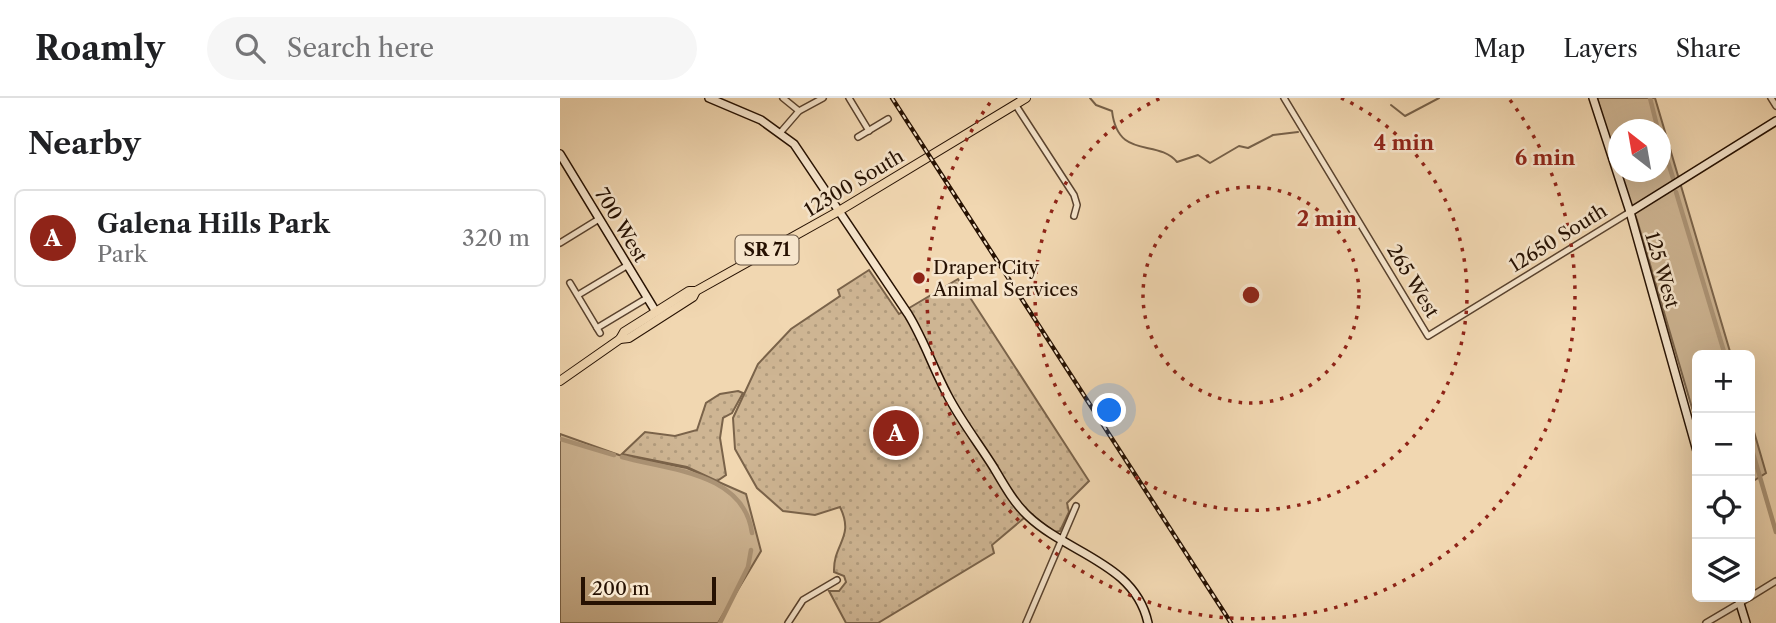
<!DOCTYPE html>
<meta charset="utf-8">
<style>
:root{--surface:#fff;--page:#f6f6f6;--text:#202124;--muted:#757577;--line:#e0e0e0;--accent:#8f2418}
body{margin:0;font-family:"Libre Caslon Text",serif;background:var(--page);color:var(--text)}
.controls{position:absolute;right:21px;bottom:21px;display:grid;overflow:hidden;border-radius:10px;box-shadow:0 7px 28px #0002}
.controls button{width:63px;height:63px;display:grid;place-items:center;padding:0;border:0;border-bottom:2px solid var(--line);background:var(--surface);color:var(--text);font:35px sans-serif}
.compass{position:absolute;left:1048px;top:21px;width:63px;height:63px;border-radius:50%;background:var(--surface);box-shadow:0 7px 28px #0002;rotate:329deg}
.scale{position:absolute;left:21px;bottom:18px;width:135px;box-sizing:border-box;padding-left:7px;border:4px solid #261102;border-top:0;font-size:19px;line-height:24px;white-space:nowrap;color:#261102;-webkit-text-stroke:5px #f6e5cc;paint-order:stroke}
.you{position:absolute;left:550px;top:313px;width:24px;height:24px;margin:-18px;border:5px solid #fff;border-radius:50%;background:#1a73e8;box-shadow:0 0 0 10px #1a73e833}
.badge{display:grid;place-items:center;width:46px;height:46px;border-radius:50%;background:var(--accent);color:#fff;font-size:23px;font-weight:700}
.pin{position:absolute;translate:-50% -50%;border:4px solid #fff;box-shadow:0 2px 7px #0006}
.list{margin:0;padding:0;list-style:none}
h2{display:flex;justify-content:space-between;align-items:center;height:91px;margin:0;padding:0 28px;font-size:30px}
h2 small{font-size:23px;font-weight:400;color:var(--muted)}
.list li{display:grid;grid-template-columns:46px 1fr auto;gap:21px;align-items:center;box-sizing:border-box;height:98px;margin:0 14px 14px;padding:0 14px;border:2px solid var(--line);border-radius:10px}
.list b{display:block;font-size:26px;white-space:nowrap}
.list p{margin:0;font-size:23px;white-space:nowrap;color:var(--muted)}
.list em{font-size:23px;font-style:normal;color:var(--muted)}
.icon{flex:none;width:38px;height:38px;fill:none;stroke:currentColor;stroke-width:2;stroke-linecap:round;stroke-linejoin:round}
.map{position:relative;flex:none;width:1216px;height:525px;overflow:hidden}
header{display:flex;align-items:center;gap:42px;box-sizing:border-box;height:98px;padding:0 35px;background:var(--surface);border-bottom:2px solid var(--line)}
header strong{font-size:33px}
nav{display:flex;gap:38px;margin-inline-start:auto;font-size:24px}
.search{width:490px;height:63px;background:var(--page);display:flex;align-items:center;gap:18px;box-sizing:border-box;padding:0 24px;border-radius:38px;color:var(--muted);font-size:26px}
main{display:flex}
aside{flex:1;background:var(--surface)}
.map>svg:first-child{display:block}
</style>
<header>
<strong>Roamly</strong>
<div class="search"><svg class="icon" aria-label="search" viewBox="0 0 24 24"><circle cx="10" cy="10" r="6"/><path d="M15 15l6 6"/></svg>Search here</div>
<nav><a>Map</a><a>Layers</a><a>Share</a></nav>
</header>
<main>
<aside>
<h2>Nearby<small></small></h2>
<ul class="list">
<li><span class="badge">A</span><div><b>Galena Hills Park</b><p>Park</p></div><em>320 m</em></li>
</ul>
</aside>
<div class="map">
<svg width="1216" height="525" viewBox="0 0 1216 525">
<defs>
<pattern id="park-dots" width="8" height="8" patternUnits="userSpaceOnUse" patternTransform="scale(1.75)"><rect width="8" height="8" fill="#ceb593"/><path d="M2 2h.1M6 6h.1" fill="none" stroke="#b19b7d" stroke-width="1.8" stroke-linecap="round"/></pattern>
</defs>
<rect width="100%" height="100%" fill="#f1d7b1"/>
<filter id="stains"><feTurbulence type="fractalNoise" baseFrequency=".00286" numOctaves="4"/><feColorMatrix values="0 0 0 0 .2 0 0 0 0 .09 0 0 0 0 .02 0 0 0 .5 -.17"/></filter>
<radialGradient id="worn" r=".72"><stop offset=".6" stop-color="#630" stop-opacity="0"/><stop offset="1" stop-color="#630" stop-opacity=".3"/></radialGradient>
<!-- grass -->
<g fill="#ceb593" stroke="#7a634a" stroke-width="2">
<path d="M1037,0H1095L1171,257H1137V327L1077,122L1059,74H1100V32H1058V71Z"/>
<path d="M1190,320L1206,375L1190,385Z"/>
<path d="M0,336L59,357L127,370L186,396L201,453L158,525H0Z"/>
</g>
<!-- park -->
<g fill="url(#park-dots)" stroke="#7a634a" stroke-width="2">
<path d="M309,172L339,216L398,181L529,383L507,405L509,414L500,433L494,434L470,415L432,447L434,455L318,525H286L269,493H279L286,484L284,478L274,474C273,445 295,440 280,409L255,417L223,413L197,390L175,351L173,320L198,266L231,231L280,198L278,192Z"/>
<path d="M178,293L183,295L172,315L163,320L160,340L166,377L157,383L127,369L62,356L85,334L115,338L137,332L146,305L160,296Z"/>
</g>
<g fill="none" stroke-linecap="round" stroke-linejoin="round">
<!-- stream -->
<g stroke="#766048" stroke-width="2">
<path d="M530,0L536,7L552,13C558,63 597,40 617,64L638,57L650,65L679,48L688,50L713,37L738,34"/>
<path d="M831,7L845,18L879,0"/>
</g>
<!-- canal -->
<g stroke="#ac9476" stroke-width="4.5">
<path d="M1090,0L1098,32"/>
<path d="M1100,39L1113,80"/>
<path d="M1116,94L1165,257"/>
<path d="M0,341L54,357"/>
<path d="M1190,345L1216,434"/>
<path d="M62,359C108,372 184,374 192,435"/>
<path d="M160,525L188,469L191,452"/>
</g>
<!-- street casing -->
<g stroke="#59422e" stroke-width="8">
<g id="street">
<path d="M223,0L239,13"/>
<path d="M289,0L309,33"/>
<path d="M724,0L868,238L1070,114"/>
<path d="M1211,0L1216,8"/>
<path d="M455,6L514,97L517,107L514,118"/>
<path d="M220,35L239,13L263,0"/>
<path d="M298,39L328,21"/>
<path d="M0,145L39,121"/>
<path d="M10,185L40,235"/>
<path d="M18,197L68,167"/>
<path d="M37,230L87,200"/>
<path d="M1190,499L1216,483"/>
<path d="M228,525L243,502L277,482"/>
<path d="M466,525L516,408"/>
<path d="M1146,525L1190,499"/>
</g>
</g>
<!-- secondary casing -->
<g stroke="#261102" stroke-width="10">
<g id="secondary">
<path d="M149,0L201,22L234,46L348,216C364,242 373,270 388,298C401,323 419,346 434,370C444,387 454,405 468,418C508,456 575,465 588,525"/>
<path d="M1033,0L1070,114L1137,353"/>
<path d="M0,56L96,214"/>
<path d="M1070,114L1216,23"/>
<path d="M1178,499L1186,525"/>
</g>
</g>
<!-- primary casing -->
<g stroke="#261102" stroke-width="10">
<g id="primary">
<path d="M60,241L69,240L133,199L136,193"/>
<path d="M0,283L60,241L64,234L129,193H136L279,113L466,0"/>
</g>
</g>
<!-- street -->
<use href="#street" stroke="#f6e5cc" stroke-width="5"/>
<!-- secondary -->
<use href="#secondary" stroke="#f6e5cc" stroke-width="7"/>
<!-- primary -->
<use href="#primary" stroke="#f1d7b1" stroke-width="8"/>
<!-- rail casing -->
<g stroke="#261102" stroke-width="4.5">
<path id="rail" d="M332,0L671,525"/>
</g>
<!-- rail -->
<use href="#rail" stroke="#f6e5cc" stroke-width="2" stroke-dasharray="5" stroke-linecap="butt"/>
</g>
<!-- distance rings -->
<g fill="none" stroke="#8f2418" stroke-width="3.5" stroke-dasharray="3.5 7">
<circle cx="691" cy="197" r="108"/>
<path d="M781 0A216 216 0 1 1 601 0"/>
<path d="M950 2A324 324 0 1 1 432 2"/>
</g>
<!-- markers -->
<circle fill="#8f2418" stroke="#f6e5cc" stroke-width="2.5" cx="359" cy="180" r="7"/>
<g text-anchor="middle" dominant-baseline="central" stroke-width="5" stroke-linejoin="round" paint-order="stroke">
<!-- shield labels -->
<rect fill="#f6e5cc" stroke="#64513f" stroke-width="2" x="175.5" y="137.5" width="63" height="29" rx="5"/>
<g font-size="18" font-weight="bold" fill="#261102">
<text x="207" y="152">SR 71</text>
</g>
<!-- street labels -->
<g font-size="19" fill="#261102" stroke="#f6e5cc">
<text transform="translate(294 85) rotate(-31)">12300 South</text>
<text transform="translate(61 127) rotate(59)">700 West</text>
<text transform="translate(998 140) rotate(-32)">12650 South</text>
<text transform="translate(1102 172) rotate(74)">125 West</text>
<text transform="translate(853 183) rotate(59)">265 West</text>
</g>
<!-- poi labels -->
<g font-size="19" fill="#261102" stroke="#f6e5cc" text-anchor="start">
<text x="373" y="169">Draper City<tspan x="373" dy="22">Animal Services</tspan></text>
</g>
</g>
<circle cx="691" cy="197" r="10" fill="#8f2418" stroke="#f6e5cc" stroke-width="3.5"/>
<g font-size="21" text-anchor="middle" font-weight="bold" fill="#8f2418" stroke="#f6e5cc" stroke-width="5" stroke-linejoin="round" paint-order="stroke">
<text x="844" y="52">4 min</text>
<text x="985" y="67">6 min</text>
<text x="767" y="128">2 min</text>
</g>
<rect width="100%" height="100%" filter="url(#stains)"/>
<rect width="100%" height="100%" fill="url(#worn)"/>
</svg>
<div class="controls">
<button>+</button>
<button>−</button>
<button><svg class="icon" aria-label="locate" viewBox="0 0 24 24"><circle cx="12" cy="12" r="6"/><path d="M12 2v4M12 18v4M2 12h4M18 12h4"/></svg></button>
<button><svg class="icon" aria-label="layers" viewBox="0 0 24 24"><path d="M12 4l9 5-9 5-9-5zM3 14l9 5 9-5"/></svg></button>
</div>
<svg class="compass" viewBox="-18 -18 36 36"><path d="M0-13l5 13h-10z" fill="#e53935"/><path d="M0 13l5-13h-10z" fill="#757577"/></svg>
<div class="scale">200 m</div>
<div class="you"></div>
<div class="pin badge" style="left:336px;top:335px">A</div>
</div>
</main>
